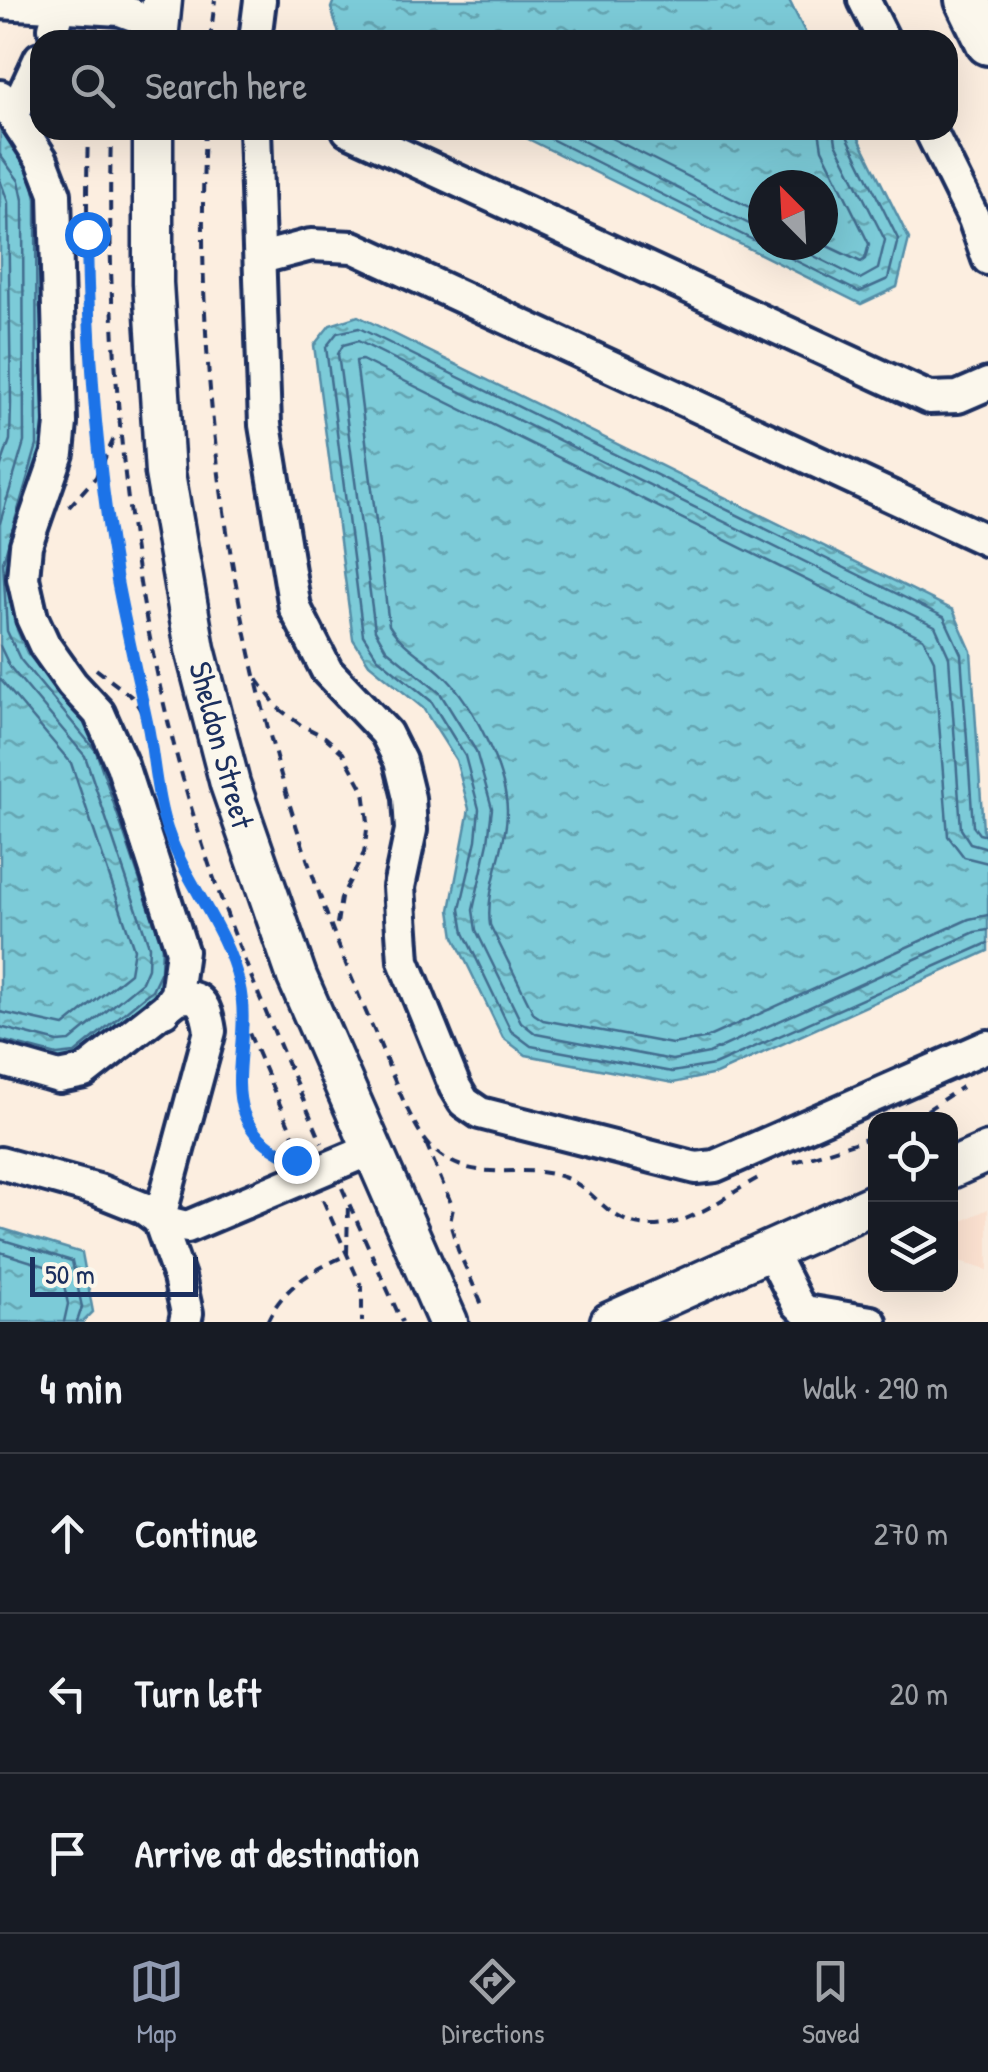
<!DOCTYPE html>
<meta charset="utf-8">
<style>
:root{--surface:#171b24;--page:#242831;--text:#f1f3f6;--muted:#9ea1a6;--line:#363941;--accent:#919bb2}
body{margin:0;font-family:"Patrick Hand",sans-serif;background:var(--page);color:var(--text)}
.controls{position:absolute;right:30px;bottom:30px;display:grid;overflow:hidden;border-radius:20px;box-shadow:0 10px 40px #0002}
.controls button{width:90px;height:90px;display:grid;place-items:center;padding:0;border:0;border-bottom:2px solid var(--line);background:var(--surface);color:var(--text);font:50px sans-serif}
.compass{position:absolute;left:748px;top:170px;width:90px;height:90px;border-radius:50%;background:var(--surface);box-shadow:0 10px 40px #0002;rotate:336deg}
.scale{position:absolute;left:30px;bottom:25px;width:168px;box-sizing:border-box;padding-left:10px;border:5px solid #1b2f5e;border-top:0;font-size:28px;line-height:35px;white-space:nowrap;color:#1b2f5e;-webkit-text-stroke:8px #fbf7ec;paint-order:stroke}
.stop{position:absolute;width:30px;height:30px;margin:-22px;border:8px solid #1a73e8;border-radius:50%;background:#fff}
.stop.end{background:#1a73e8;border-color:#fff;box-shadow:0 2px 10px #0008}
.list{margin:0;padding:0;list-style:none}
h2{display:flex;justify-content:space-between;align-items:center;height:130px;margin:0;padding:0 40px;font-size:42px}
h2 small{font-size:32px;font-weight:400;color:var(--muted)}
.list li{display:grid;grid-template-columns:65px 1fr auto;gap:30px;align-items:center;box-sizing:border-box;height:160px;padding:0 40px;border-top:2px solid var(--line)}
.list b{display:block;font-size:38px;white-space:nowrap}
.list em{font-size:32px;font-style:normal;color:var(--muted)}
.icon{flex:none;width:55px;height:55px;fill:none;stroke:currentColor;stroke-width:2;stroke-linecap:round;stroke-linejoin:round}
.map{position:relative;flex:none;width:988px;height:1322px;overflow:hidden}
.search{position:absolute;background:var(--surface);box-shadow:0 10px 40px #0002;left:30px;right:30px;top:30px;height:110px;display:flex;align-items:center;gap:25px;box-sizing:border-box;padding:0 35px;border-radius:30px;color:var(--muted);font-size:38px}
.sheet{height:610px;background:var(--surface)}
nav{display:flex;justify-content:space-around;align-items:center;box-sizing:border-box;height:140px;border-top:2px solid var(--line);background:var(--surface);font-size:28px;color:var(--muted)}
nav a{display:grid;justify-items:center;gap:5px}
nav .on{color:var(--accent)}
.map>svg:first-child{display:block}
</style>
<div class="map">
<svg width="988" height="1322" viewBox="0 0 988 1322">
<defs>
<pattern id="water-ripples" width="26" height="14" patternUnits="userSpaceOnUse" patternTransform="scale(2.5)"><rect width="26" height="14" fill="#7ccbd8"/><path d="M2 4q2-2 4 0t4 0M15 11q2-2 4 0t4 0" fill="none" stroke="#65a5b2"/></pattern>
</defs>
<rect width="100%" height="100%" fill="#fceee0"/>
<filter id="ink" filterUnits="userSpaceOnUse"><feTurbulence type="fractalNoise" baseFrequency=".01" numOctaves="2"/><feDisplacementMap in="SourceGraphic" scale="20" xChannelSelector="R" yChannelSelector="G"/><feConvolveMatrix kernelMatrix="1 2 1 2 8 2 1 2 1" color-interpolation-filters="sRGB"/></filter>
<g filter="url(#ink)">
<!-- built -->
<path fill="#fde3d2" d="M988,1209V1270L951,1260V1226Z"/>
<!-- water -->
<g fill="url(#water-ripples)" stroke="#558da7" stroke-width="2.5" fill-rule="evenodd">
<path d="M334,0H789L809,40H341L331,8Z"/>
<path d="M0,117L40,171L47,447L13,564L17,630L27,653L95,731L172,942L160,996L79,1063L57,1065L0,1049Z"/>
<path d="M510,130H855L909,239L897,287L861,304ZM823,185V245H763V185Z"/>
<path d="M358,316L953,610L971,651L983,830L988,842V951L716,1074L673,1083L526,1055L503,1038L454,937L450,910L469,809L456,760L423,708L369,664L353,639L314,345L330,325Z"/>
<path d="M0,1228L82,1253L93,1312L83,1322H0Z"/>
</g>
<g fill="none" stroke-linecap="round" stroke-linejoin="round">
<!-- shore -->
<g stroke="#426d8f" stroke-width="2.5">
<path d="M533,130L763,245"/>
<path d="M561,130L763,231"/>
<path d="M595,130L763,214"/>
<path d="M819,130L822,149L869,244L865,259L861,262L823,244"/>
<path d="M0,155L19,181L23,200L24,442L0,523"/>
<path d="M0,180L8,202L11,403L10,440L0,468"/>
<path d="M33,184L36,199L37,445L3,562L7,631L20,659L96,751L154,922"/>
<path d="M764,245L859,292L888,279L898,239L848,138L847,130"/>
<path d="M792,245L860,279L878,269L885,240L836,143L834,130"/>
<path d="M0,646L10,667L85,756L149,946L148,968L142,982L70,1041L58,1042L0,1027"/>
<path d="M0,679L71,763L134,949L130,973L64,1026L0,1012"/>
<path d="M988,836L979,834L973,826L961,654L944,617L359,328L337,333L326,347L363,635L377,657L431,701L465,756L479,809L476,840L460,909L464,933L511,1031L531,1046L672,1072L714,1065L988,943"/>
<path d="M988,848L970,843L961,829L949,657L935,626L358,341L343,345L338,354L375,630L386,649L440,693L476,751L492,808L488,842L473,910L476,930L521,1022L536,1034L672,1060L709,1053L975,932L988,930"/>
<path d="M988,863L964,857L948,836L934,660L923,638L362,360L356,361L389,625C404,650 432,661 451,683C476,711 506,772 507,810C507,848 485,887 490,925L534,1014L543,1020L672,1044L704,1039L969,919L988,915"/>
<path d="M0,1040L57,1055L75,1053L152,990L161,971L162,945"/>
<path d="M0,1239L72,1261L82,1307L77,1322"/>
<path d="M0,1252L61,1271L68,1304L64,1322"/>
</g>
<!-- minor casing -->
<g stroke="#1b2f5e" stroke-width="38">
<g id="minor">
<path d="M864,0L884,40"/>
<path d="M0,3L120,10L160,25"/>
<path d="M56,40L54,28L60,7"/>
<path d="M255,40L260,0"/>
<path d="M0,96L42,160L55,194L61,423L58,453L26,545L23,578L32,618L45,646L72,684L99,713L122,765L182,951L176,994L164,1011"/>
<path d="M13,116L40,58"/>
<path d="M255,130L265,425L295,608L327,671L386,733L400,761L409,798L411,830L399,887L404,961L455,1087L464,1102L480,1113L696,1168L715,1166L988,1046"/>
<path d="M348,130L929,398L958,397L988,384"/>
<path d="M930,130L974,219L988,259"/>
<path d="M261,258L311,245L353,247L988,541"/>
<path d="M0,1060L59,1077L84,1072L177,999C202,991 207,1011 210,1031L159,1220L179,1277L187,1313L185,1322"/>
<path d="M0,1163L98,1190L143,1208L159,1220L187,1227L372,1149"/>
<path d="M770,1250L797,1303L805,1311L871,1322"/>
</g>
</g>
<!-- major casing -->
<g stroke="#1b2f5e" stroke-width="45">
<g id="major">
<path d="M158,40L162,0"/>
<path d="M153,130V283L165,473L195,649L230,784L297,977L448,1322"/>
<path d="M950,1169L988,1152"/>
<path d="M610,1322L876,1203"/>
</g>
</g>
<!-- highway casing -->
<g stroke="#1b2f5e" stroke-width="50">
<path id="highway" d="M967,0L988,43"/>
</g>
<!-- path -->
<g stroke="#1b2f5e" stroke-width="4" stroke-dasharray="10 8" stroke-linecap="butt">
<path d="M210,40L215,0"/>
<path d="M88,130C84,280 92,429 117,577C128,642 145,706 154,772"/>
<path d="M111,130C105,382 131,637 213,876C245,967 284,1055 322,1143"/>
<path d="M205,130C191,437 248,747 373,1028C387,1059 410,1128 433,1149C476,1187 517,1161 563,1177C586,1185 598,1204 617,1216C668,1247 719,1198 762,1176"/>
<path d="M69,507L96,477L117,432"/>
<path d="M96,669L132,697L143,713"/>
<path d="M257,679L278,708L301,725L325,737L343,753L364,791L368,822L364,853L341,898L336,930"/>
<path d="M184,865C204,898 231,947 240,984C253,1044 208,1124 287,1157"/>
<path d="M242,1017L300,1151"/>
<path d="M912,1120L962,1087"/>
<path d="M426,1143L453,1208L450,1223L458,1250L482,1305"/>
<path d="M794,1162L876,1136"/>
<path d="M342,1188L402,1322"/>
<path d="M323,1200L362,1288V1322"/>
<path d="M267,1322C283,1286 313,1270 347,1255L348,1202"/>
</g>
<!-- minor -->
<use href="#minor" stroke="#fbf7ec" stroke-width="30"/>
<!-- major -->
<use href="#major" stroke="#fbf7ec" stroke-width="38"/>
<!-- highway -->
<use href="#highway" stroke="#fbf7ec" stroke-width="42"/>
</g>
</g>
<g fill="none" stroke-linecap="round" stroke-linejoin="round" filter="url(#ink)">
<!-- route -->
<path stroke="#1a73e8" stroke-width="12" d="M87,234C88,350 97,467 117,581C126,628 137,675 147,722C154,754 155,787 164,819C180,877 225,923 239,983C256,1053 203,1123 296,1160"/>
</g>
<g text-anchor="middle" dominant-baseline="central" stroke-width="8" stroke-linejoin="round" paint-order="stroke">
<!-- street labels -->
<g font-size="32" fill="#1b2f5e" stroke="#fbf7ec">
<text transform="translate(222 745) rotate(75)">Sheldon Street</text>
</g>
</g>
</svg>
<div class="controls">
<button><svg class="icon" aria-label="locate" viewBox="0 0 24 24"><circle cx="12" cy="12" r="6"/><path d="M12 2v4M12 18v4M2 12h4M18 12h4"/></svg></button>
<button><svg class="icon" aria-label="layers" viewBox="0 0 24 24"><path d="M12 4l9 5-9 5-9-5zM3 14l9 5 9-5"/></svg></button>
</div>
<svg class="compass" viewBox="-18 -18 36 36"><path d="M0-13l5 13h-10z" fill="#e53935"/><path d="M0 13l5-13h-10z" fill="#9ea1a6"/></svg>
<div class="scale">50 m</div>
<div class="stop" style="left:87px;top:234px"></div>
<div class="stop end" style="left:296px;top:1160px"></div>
<div class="search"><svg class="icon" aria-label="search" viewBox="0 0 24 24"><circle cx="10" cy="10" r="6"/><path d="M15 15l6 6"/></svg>Search here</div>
</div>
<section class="sheet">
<h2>4 min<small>Walk · 290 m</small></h2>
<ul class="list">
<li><svg class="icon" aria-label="ahead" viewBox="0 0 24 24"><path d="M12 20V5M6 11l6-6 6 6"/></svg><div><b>Continue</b></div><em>270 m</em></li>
<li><svg class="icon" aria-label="left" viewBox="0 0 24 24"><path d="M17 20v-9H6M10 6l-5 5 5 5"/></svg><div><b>Turn left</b></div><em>20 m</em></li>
<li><svg class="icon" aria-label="arrive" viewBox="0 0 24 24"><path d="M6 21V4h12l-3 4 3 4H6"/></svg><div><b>Arrive at destination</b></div></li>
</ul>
</section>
<nav>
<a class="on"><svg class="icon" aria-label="map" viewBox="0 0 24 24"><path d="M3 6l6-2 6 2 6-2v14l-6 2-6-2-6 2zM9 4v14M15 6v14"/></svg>Map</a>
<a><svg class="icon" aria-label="directions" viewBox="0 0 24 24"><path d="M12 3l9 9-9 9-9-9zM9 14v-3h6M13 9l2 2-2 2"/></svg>Directions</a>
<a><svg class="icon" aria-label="saved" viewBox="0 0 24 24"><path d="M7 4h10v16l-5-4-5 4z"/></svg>Saved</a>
</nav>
